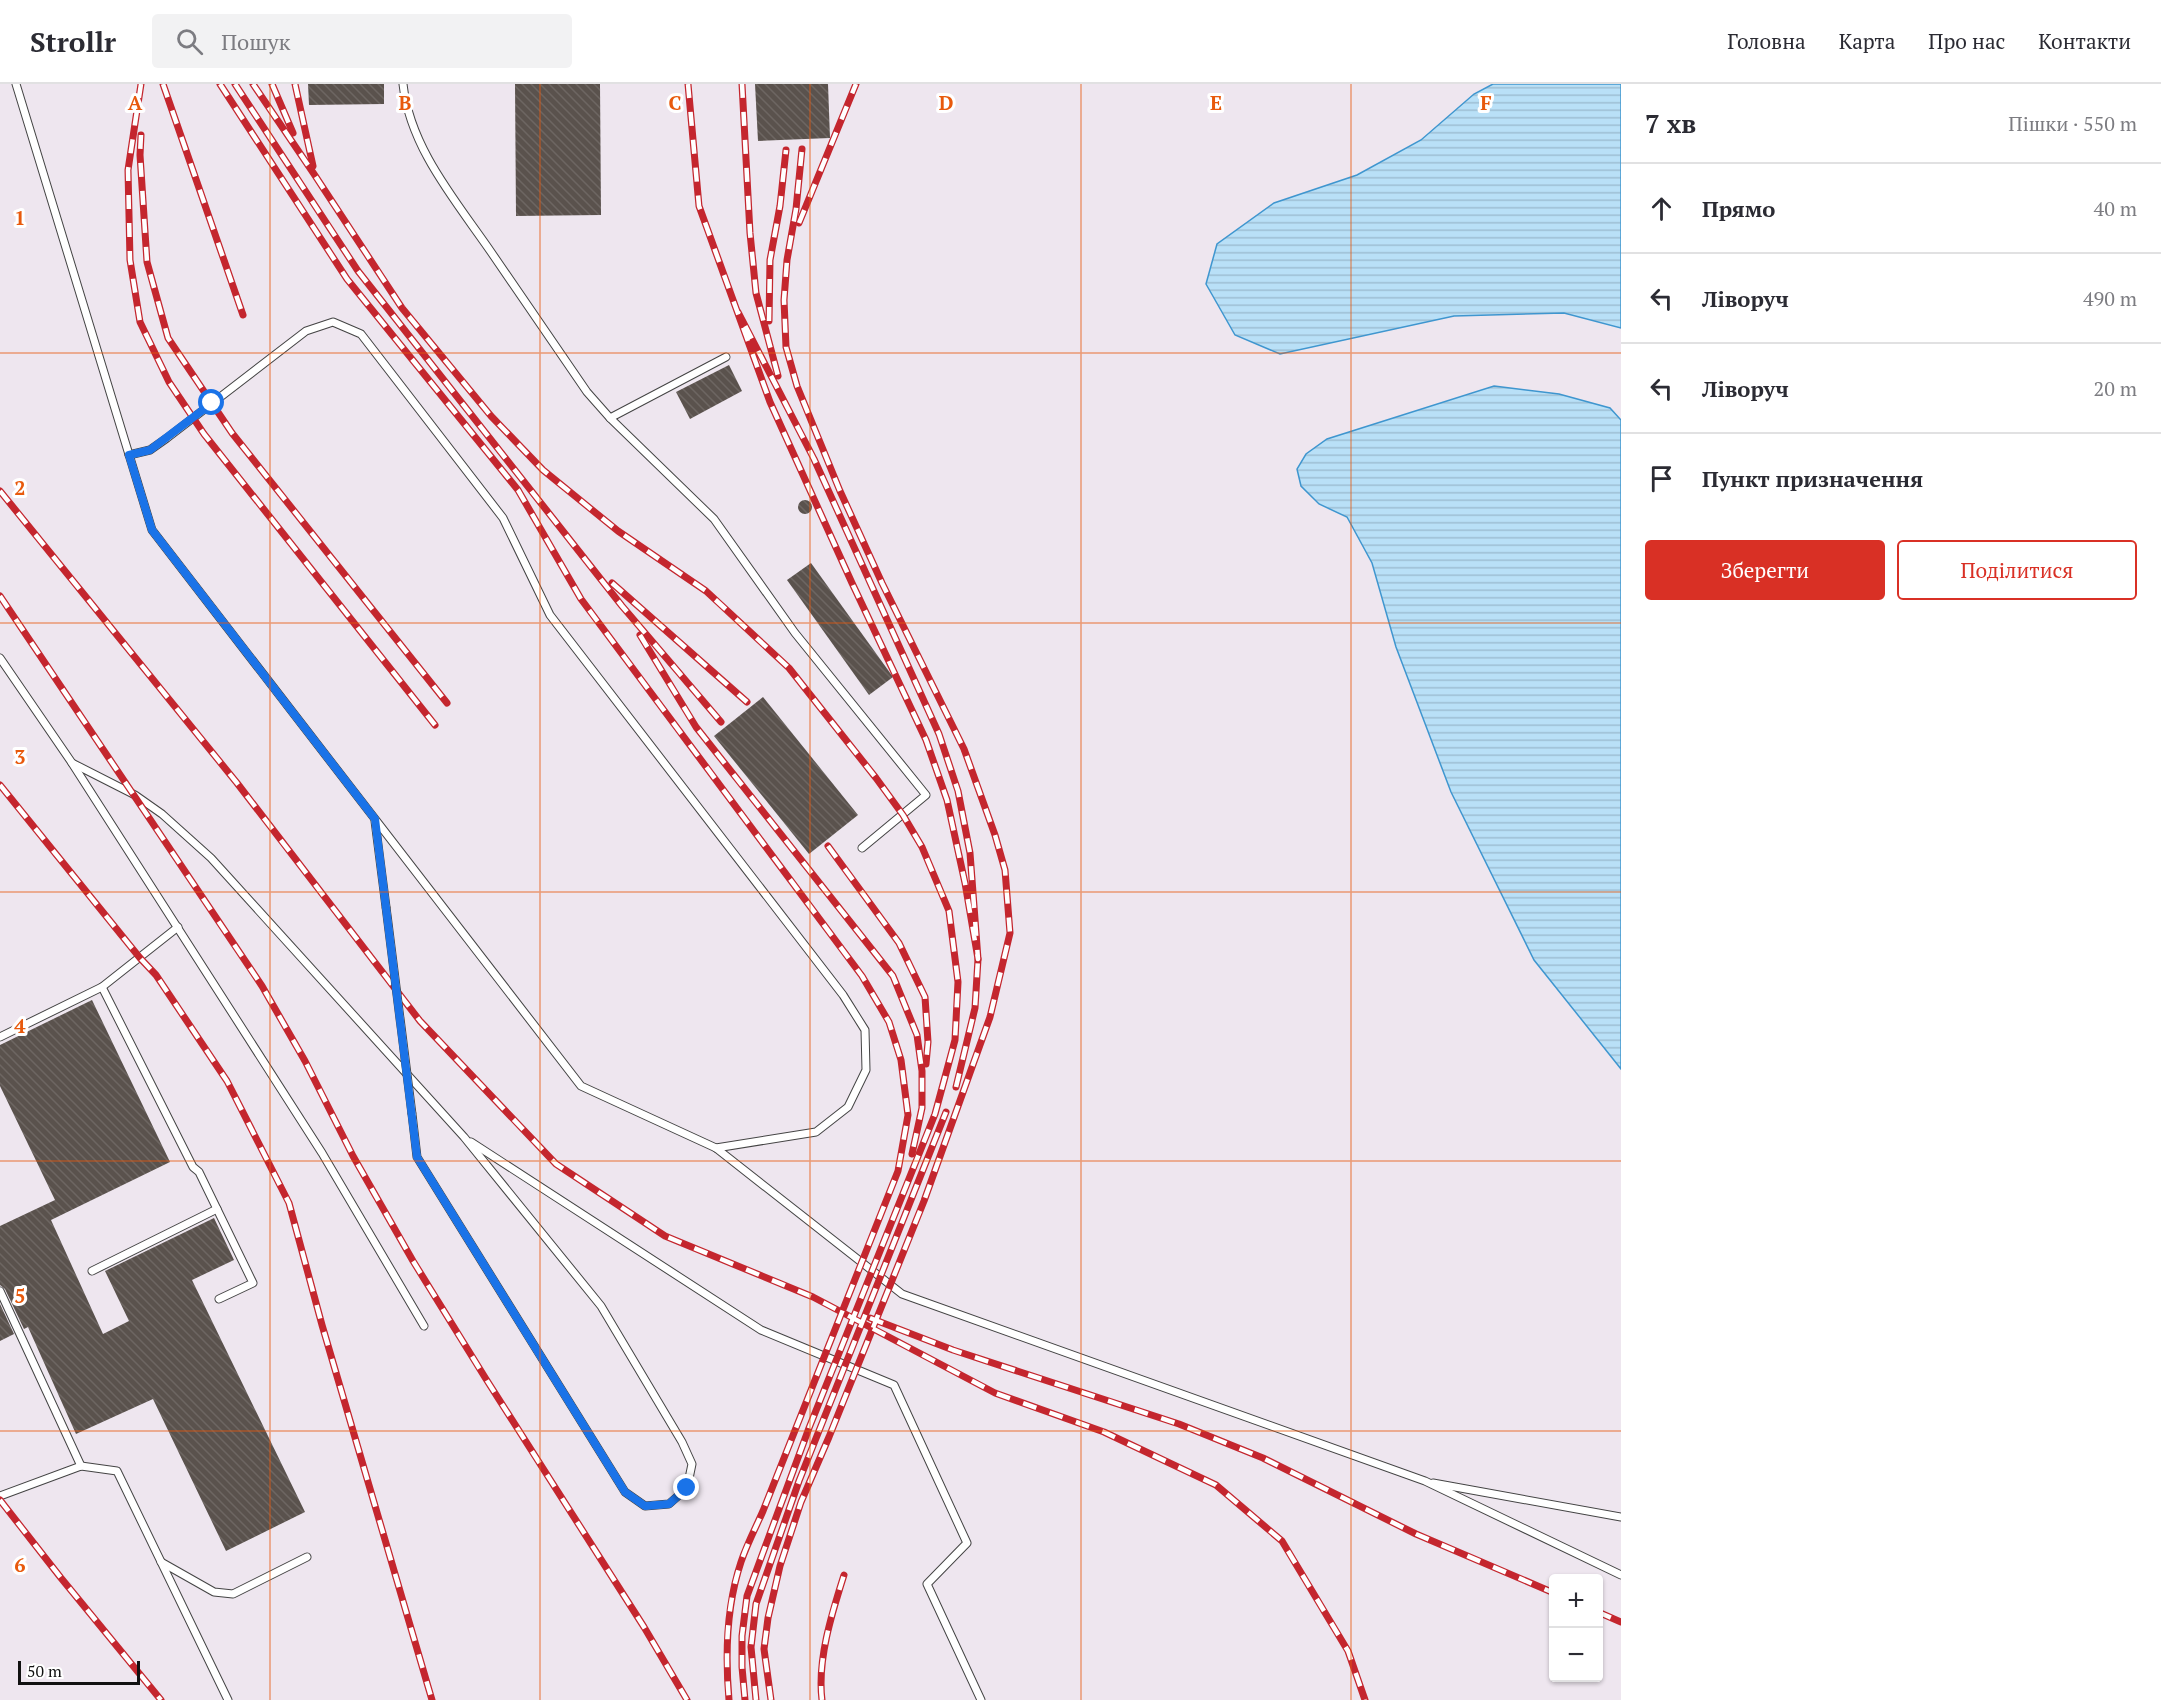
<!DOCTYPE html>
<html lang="uk">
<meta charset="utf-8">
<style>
:root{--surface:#fff;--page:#f2f2f3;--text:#2b2b33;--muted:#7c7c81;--line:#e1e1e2;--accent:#d93025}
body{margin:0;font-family:"PT Serif",serif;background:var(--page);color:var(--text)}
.controls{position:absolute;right:18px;bottom:18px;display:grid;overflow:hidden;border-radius:6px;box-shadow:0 2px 4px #0004}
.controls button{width:54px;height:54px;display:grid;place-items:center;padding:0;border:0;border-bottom:2px solid var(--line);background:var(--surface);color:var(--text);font:30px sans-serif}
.scale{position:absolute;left:18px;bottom:15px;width:122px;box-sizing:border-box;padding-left:6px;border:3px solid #111;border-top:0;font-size:16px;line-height:21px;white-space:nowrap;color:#111;-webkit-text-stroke:4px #fff;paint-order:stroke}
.stop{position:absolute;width:18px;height:18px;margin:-14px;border:4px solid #1a73e8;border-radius:50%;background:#fff}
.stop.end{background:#1a73e8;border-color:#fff;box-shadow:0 2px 6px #0008}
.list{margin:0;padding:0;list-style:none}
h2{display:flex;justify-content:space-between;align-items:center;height:78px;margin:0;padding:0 24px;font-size:26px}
h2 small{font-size:20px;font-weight:400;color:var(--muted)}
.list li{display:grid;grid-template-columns:39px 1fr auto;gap:18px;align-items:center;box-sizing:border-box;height:90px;padding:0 24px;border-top:2px solid var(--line)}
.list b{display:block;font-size:22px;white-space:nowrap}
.list em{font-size:20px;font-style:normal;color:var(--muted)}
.actions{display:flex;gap:12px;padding:18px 24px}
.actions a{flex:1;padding:14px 0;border:2px solid var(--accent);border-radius:6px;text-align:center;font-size:21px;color:var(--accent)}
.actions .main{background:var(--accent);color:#fff}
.icon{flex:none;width:33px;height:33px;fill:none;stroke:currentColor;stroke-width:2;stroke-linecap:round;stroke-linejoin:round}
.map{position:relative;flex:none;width:1621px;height:1616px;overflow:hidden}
header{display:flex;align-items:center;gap:36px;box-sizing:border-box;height:84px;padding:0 30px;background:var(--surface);border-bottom:2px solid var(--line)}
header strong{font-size:28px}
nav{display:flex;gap:33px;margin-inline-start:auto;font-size:21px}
.search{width:420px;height:54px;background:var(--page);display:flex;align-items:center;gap:15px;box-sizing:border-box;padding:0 21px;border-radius:6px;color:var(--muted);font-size:22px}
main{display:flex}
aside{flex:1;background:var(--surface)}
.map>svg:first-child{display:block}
</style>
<header>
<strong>Strollr</strong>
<div class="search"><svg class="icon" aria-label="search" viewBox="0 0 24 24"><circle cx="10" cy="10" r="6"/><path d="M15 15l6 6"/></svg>Пошук</div>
<nav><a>Головна</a><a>Карта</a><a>Про нас</a><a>Контакти</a></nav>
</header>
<main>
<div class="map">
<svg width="1621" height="1616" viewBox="0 0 1621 1616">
<defs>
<pattern id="water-rules" width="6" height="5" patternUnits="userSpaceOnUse" patternTransform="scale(1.5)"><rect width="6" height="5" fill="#b9e0f7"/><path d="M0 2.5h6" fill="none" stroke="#9ebfd3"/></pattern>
<pattern id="building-back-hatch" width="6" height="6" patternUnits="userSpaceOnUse" patternTransform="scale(1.5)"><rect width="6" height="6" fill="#5a524d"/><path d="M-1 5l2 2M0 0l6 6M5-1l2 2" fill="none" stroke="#6d6662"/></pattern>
</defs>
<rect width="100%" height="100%" fill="#fffdf5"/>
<!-- industrial -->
<path fill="#eee6ef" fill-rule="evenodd" d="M0,0H1621V1616H0ZM1554,1494H1598V1594H1554Z"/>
<!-- water -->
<g fill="url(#water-rules)" stroke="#3f96cf" stroke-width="1.5">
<path d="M1493,0H1621V244L1564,229L1454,232L1280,270L1235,251L1206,200L1217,160L1274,119L1357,91L1421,56L1474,10Z"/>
<path d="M1494,302L1559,310L1610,324L1621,336V985L1534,876L1451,708L1396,563L1372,479L1347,433L1319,420L1301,402L1297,385L1306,370L1327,355Z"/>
</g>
<!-- building -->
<g fill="url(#building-back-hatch)">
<path d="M308,0H384V20L309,21Z"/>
<path d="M515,0H600L601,131L516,132Z"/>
<path d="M755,0H828L830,54L758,57Z"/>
<path d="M729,281L742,307L690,335L676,308Z"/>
<circle cx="805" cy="423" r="7"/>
<path d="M811,479L893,593L869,611L787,496Z"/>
<path d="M763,613L858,731L809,770L714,652Z"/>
<path d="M92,916L170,1078L51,1136L103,1250L129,1237L105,1187L214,1134L234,1176L192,1196L305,1428L226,1467L153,1315L76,1350L28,1243L24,1245L5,1205L0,1201V1142L55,1116L0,1002V961Z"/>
<path d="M0,1220L14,1250L0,1257Z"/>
</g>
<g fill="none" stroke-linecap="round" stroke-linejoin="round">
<!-- lane casing -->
<g stroke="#444" stroke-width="9">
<g id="lane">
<path d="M16,0L152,446L581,1002L716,1064L902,1210L1425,1397L1621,1491"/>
<path d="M403,0C410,64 456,117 491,168C523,215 555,262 587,308L610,334L714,435L795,549L926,711L862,764"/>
<path d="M610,334L726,273"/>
<path d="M129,371L150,366L167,354L306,247L333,238L361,250L503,434L550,531L843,911L865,946L866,986L848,1023L816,1048L716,1064"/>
<path d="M0,574L72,679L322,1069L424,1242"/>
<path d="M72,679L135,711L162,730L211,774L464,1053L601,1222L682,1358L692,1380L687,1404L669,1420L645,1422L625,1408L417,1073L412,1030"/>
<path d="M375,737L386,823"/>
<path d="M102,903L193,1083L199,1088L253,1199L219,1215"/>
<path d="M0,953L102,903L178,843"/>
<path d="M471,1058L761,1246L894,1301L967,1459L927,1500L981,1616"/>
<path d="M92,1187L217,1125"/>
<path d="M0,1207L81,1382"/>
<path d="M1433,1399L1621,1433"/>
<path d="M0,1412L81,1382L117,1387L228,1616"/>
<path d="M161,1478L214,1508L233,1510L307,1473"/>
</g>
</g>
<!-- lane -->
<use href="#lane" stroke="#fff" stroke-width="7"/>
<!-- rail casing -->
<g stroke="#c4262e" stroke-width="7">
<g id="rail">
<path d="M141,0L128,86L130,176L140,238L169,298L204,350L435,641"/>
<path d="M163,0L243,231"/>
<path d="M220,0L347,195L518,406L581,515L862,892L889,938L901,976L908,1031L898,1087L763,1427C756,1443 747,1460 741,1478C726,1523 725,1570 729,1616"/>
<path d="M235,0L358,187L622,522L721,638"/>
<path d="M253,0L314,90L402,224L491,332L543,386L618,447L706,507L789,584L876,694L903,731L922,763L949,827L958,898L955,956L935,1030L809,1344L747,1512L742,1552V1583L745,1616"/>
<path d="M272,0L293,49"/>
<path d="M295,0L313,82"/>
<path d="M688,0L699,122L770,318L852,499L926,656L947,716L965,799L978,875L970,769L958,707L939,650L814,375L738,228"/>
<path d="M742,0L750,149L756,209L778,292"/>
<path d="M141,51L140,71L147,178L168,254L232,349L447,619"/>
<path d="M799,139L856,0"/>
<path d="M769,237L770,176L780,122L786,66"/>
<path d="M0,407L237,699L420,937L556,1080L665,1152L813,1213L995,1309L1104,1348L1216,1401L1282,1457L1348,1567L1365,1616"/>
<path d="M612,499L747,618"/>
<path d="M0,512L262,902L305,977L353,1072L413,1177L486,1295L644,1543L687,1616"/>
<path d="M640,551L696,643L893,892L917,951L922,987V1024L912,1070"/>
<path d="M0,701L140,874L156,891L227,997L289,1119L322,1241L432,1616"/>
<path d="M828,762L899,859L925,913L928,958L926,980"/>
<path d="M956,1003L975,924L978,875"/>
<path d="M870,1234L953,1266L1179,1340L1263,1374L1416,1450L1554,1509"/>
<path d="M0,1416L61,1494L161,1616"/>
<path d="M1598,1528L1621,1538"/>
<path d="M756,1616L751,1563L756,1520L799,1397L946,1028"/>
<path d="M771,1616L764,1565L768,1534L780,1482L801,1418L829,1353L924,1117L990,933L1010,849L1005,786L995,751L964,665L882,499L840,407L797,302L786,263L784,216L787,176L796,125L802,65"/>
<path d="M822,1616C817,1576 832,1529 844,1491"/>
</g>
</g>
<!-- rail -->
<use href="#rail" stroke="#fff" stroke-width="4.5" stroke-dasharray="14" stroke-linecap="butt"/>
<!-- lane-bridge casing -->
<g stroke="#444" stroke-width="9" stroke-linecap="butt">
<path id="lane-bridge" d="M386,823L412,1030"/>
</g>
<!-- lane-bridge -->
<use href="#lane-bridge" stroke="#fff" stroke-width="7"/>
</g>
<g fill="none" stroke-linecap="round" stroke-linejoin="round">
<!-- route -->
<path stroke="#1a73e8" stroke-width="8" d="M212,319L150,366L129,371L152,446L375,735L417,1073L625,1408L645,1422L669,1420L687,1404"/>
</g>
<!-- grid -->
<path fill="none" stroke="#e8590c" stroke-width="1.5" stroke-opacity="0.55" d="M270,0V1616M540,0V1616M810,0V1616M1081,0V1616M1351,0V1616M0,269H1621M0,539H1621M0,808H1621M0,1077H1621M0,1347H1621"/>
<g font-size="20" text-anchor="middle" font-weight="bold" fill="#e8590c" stroke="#fff" stroke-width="6" stroke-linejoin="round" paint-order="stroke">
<text x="135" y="26">A</text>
<text x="405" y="26">B</text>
<text x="675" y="26">C</text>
<text x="946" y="26">D</text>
<text x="1216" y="26">E</text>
<text x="1486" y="26">F</text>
<text x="20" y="141">1</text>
<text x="20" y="411">2</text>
<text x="20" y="680">3</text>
<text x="20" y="949">4</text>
<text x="20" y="1219">5</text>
<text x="20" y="1488">6</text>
</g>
</svg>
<div class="controls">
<button>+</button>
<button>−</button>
</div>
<div class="scale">50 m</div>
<div class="stop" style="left:212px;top:319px"></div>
<div class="stop end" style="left:687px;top:1404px"></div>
</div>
<aside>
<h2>7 хв<small>Пішки · 550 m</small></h2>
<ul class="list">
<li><svg class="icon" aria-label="ahead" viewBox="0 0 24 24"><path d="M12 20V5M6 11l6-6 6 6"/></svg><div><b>Прямо</b></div><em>40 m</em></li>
<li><svg class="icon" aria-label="left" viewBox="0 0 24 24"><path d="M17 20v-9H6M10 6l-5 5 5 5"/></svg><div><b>Ліворуч</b></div><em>490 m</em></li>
<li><svg class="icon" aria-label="left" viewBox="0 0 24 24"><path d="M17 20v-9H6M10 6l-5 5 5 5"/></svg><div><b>Ліворуч</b></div><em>20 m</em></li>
<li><svg class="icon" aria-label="arrive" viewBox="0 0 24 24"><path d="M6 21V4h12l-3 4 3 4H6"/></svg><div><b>Пункт призначення</b></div></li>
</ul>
<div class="actions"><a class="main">Зберегти</a><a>Поділитися</a></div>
</aside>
</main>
